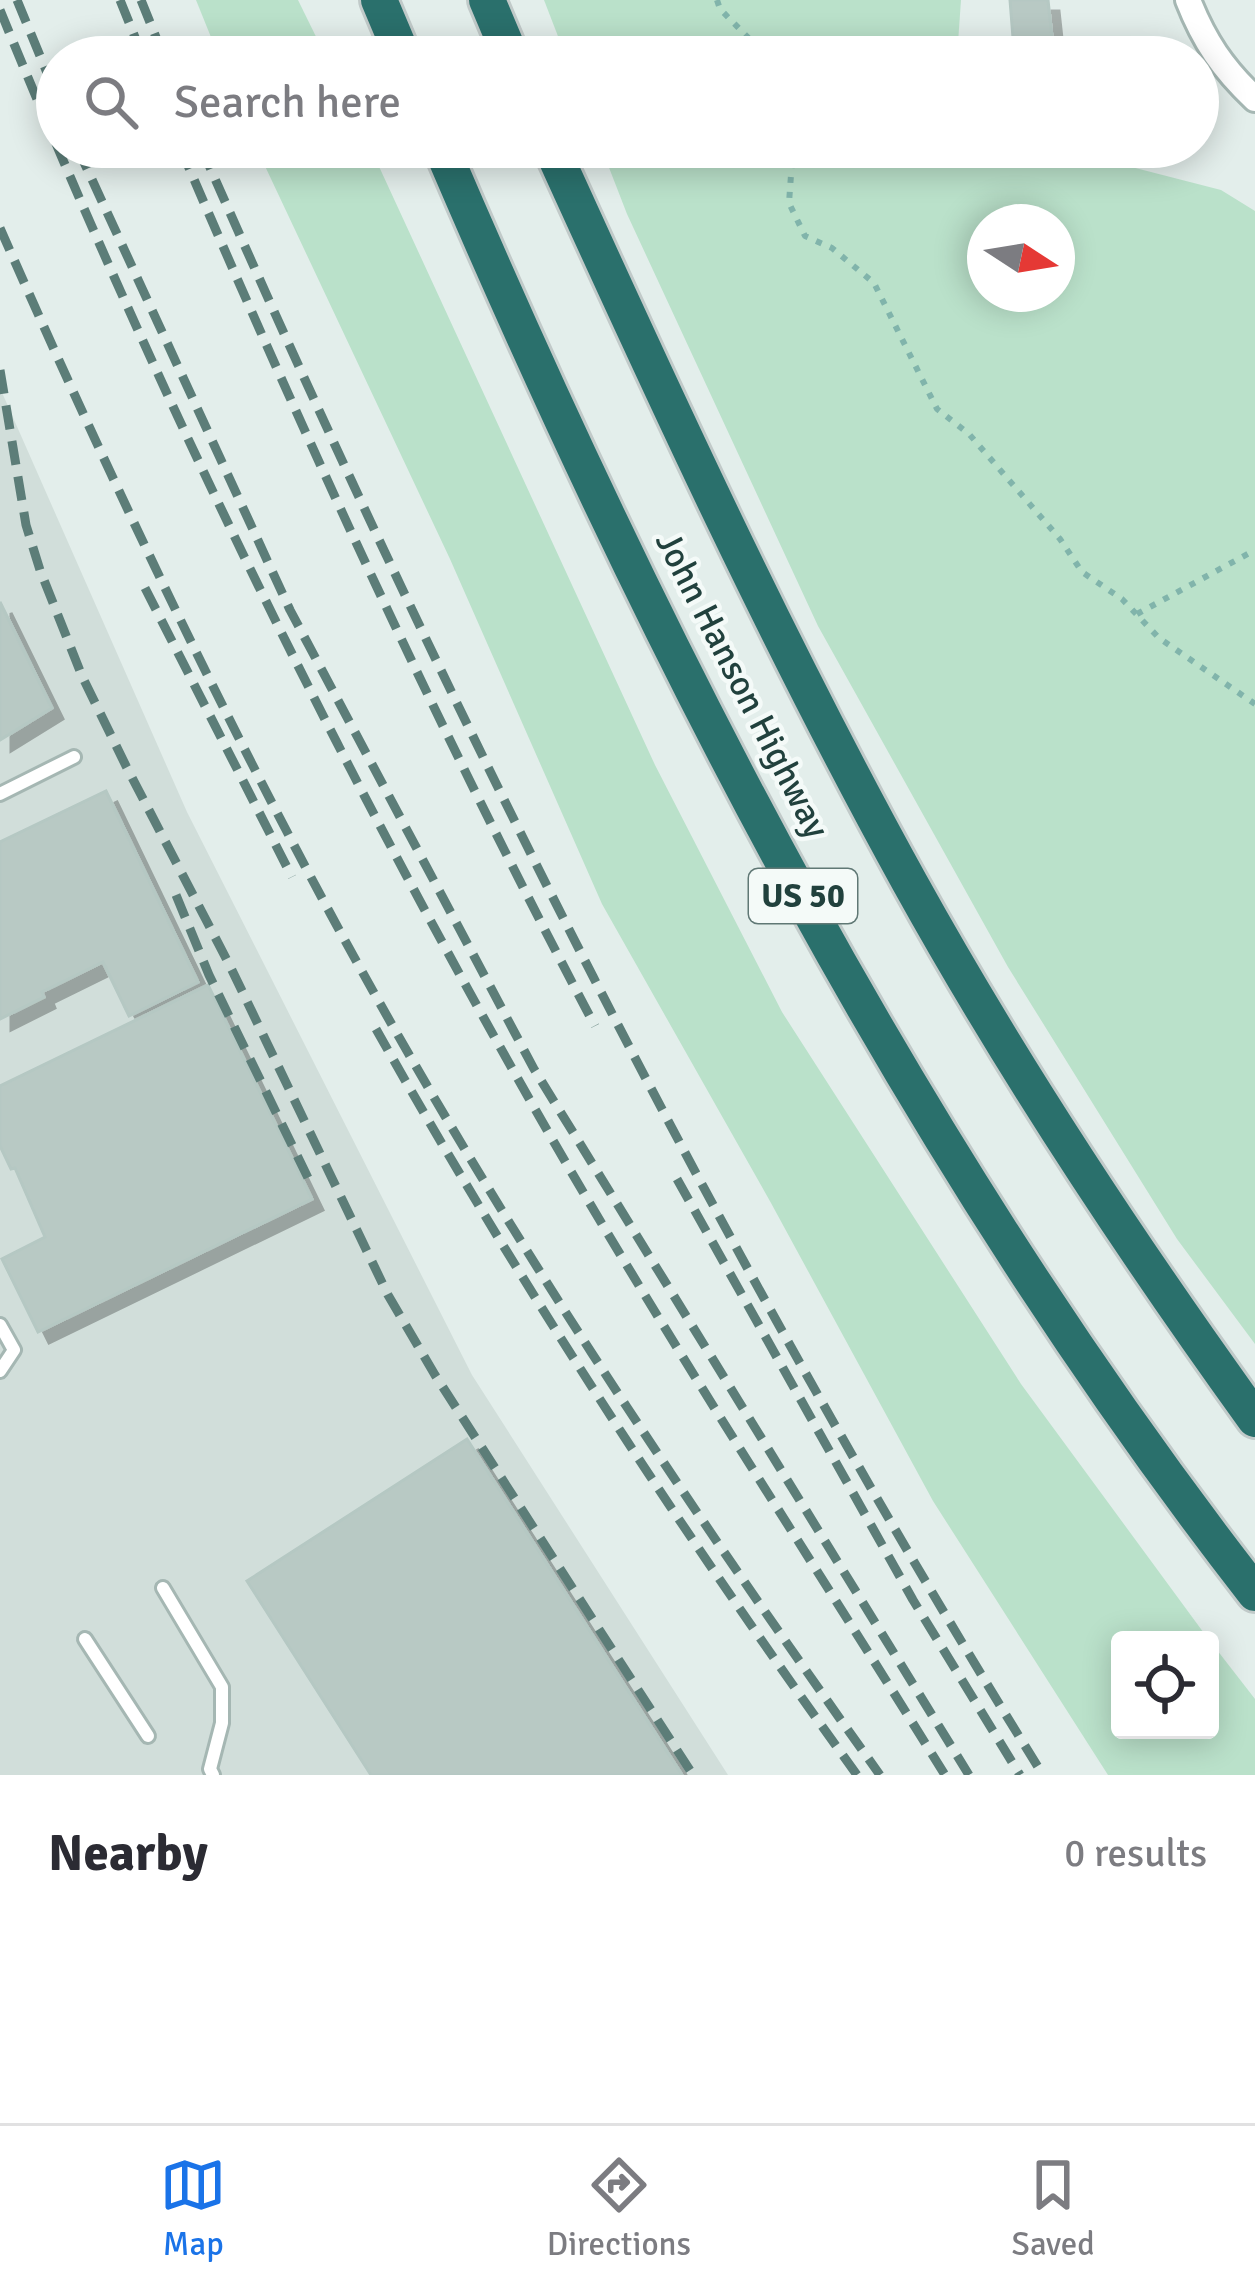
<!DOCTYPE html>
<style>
:root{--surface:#fff;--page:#f2f2f3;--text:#2b2b33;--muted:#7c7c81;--line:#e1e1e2;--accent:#1a73e8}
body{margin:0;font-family:Signika,sans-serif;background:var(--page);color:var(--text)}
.controls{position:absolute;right:36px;bottom:36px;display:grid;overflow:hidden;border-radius:12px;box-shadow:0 6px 30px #0003}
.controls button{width:108px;height:108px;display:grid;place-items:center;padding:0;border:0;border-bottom:3px solid var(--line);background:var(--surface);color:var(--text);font:60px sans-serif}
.compass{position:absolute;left:967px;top:204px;width:108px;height:108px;border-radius:50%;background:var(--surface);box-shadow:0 6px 30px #0003;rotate:102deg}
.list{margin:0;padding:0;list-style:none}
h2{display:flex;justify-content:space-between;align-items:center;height:156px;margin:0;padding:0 48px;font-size:51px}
h2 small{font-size:39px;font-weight:400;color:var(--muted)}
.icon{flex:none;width:66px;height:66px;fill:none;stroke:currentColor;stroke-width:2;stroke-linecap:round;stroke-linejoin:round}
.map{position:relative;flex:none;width:1255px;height:1775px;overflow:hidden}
.search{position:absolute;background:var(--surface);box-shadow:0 6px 30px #0003;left:36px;right:36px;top:36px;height:132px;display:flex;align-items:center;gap:30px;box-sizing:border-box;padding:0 42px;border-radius:66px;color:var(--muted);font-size:45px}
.sheet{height:348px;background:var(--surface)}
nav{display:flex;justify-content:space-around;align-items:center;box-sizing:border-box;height:168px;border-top:3px solid var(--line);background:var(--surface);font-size:33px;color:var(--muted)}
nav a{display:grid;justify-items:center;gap:6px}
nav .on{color:var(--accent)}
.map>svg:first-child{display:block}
</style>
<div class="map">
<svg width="1255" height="1775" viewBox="0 0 1255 1775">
<defs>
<filter id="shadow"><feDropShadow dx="11" dy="11" stdDeviation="0" flood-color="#0004"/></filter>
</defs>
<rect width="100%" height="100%" fill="#e3eeeb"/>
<!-- built -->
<path fill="#d1deda" d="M0,388L187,812L472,1375L728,1775H0Z"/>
<!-- green -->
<g fill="#bae1ca" fill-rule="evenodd">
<path d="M196,0H298L326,57H219Z"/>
<path d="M544,0H961L957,57H566Z"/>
<path d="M256,147H370L655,765L782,1012L1021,1384L1209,1640H1120V1730H1210V1641L1255,1699V1775H1108L933,1501L771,1203L602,904L450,559Z"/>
<path d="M601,147H1068L1077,153L1221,190L1255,211V1344L1177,1239L1008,967L818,626L627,214ZM1057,222V294H985V222Z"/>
</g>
<!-- building -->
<g fill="#b8c9c4" stroke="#b5c8c3" stroke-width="3" filter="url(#shadow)">
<path d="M1010,0H1048L1053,46L1014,50Z"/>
<path d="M1136,46L1141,57H1111Z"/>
<path d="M0,602L52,708L0,740Z"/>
<path d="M106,791L198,982L129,1016L103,962L42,992L44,997L0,1019V842Z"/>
<path d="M208,985L312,1199L38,1332L2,1259L45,1237L15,1168L11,1169L0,1146V1086Z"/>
<path d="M467,1439L682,1775H371L247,1581Z"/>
</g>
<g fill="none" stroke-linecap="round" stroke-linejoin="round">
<!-- lane casing -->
<g stroke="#a5b7b3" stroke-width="18">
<g id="lane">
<path d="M0,794L74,757"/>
<path d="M0,1325L14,1350L0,1371"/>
<path d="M163,1588L222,1687V1723L210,1769L213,1775"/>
<path d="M85,1639L148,1736"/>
</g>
</g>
<!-- street casing -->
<g stroke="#a5b7b3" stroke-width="30">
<path id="street" d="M1188,0C1204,41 1223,69 1255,99"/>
</g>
<!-- highway casing -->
<g stroke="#c1cac9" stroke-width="42">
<g id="highway">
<path d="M379,0L403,57"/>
<path d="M487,0L511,57"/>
<path d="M441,147C658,655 915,1156 1255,1593"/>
<path d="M551,147C664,396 778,644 910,883C1013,1069 1131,1247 1255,1419"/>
</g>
</g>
<!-- path -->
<g stroke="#81b4ab" stroke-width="6" stroke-dasharray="6 9" stroke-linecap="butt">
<path d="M717,0L720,9L767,57"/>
<path d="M793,147L789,203L805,236L832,248L874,283L937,409L969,434L1060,539L1082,572L1122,599L1159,638L1255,704"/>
<path d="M1137,614L1255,550"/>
</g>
<!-- lane -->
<use href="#lane" stroke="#fff" stroke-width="12"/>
<!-- street -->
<use href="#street" stroke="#fff" stroke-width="24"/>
<!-- highway -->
<use href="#highway" stroke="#2a706c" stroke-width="36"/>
<!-- rail -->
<g stroke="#5c7d78" stroke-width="9" stroke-dasharray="24 12" stroke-linecap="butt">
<path d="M17,0L57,97"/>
<path d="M120,0L143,57"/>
<path d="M141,0L164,57"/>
<path d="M0,10C150,376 323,734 518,1079C651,1316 802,1544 945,1775"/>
<path d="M77,147L290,610L534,1069L969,1775"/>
<path d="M180,147C308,445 443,739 595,1026"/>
<path d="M201,147C447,708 719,1254 1043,1775"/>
<path d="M0,228C102,460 210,690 330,913C492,1213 682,1498 880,1775"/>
<path d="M0,370L26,525L40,570L82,676L126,766L230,966L388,1295L435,1375L693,1775"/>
<path d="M145,588L292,877"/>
<path d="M176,895L209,975L311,1184"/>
<path d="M376,1029C521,1287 684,1535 857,1775"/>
<path d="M677,1179L913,1600L1020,1775"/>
</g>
</g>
<g text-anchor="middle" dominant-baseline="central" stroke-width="9" stroke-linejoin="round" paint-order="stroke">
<!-- shield labels -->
<rect fill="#f4faf8" stroke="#607875" stroke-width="3" x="749" y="869" width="108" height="54" rx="9"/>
<g font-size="33" font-weight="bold" fill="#21413d">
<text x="803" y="896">US 50</text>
</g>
<!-- street labels -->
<g font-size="36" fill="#21413d" stroke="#f4faf8">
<text transform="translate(742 685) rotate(63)">John Hanson Highway</text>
</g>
</g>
</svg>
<div class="controls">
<button><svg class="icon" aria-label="locate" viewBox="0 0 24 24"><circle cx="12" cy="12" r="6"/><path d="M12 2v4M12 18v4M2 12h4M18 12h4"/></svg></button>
</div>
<svg class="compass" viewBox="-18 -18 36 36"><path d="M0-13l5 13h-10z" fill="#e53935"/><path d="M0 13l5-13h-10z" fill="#7c7c81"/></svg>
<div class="search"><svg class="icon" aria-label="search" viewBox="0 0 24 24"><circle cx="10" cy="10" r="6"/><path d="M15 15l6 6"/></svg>Search here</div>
</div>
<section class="sheet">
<h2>Nearby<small>0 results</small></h2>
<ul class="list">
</ul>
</section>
<nav>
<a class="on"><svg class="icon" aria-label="map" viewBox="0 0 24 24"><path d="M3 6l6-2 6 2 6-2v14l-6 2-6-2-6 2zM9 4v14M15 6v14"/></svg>Map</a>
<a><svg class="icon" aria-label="directions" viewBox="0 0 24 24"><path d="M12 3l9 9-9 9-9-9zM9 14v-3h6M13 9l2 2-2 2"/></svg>Directions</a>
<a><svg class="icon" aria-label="saved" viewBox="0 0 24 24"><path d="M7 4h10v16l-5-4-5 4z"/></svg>Saved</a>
</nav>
